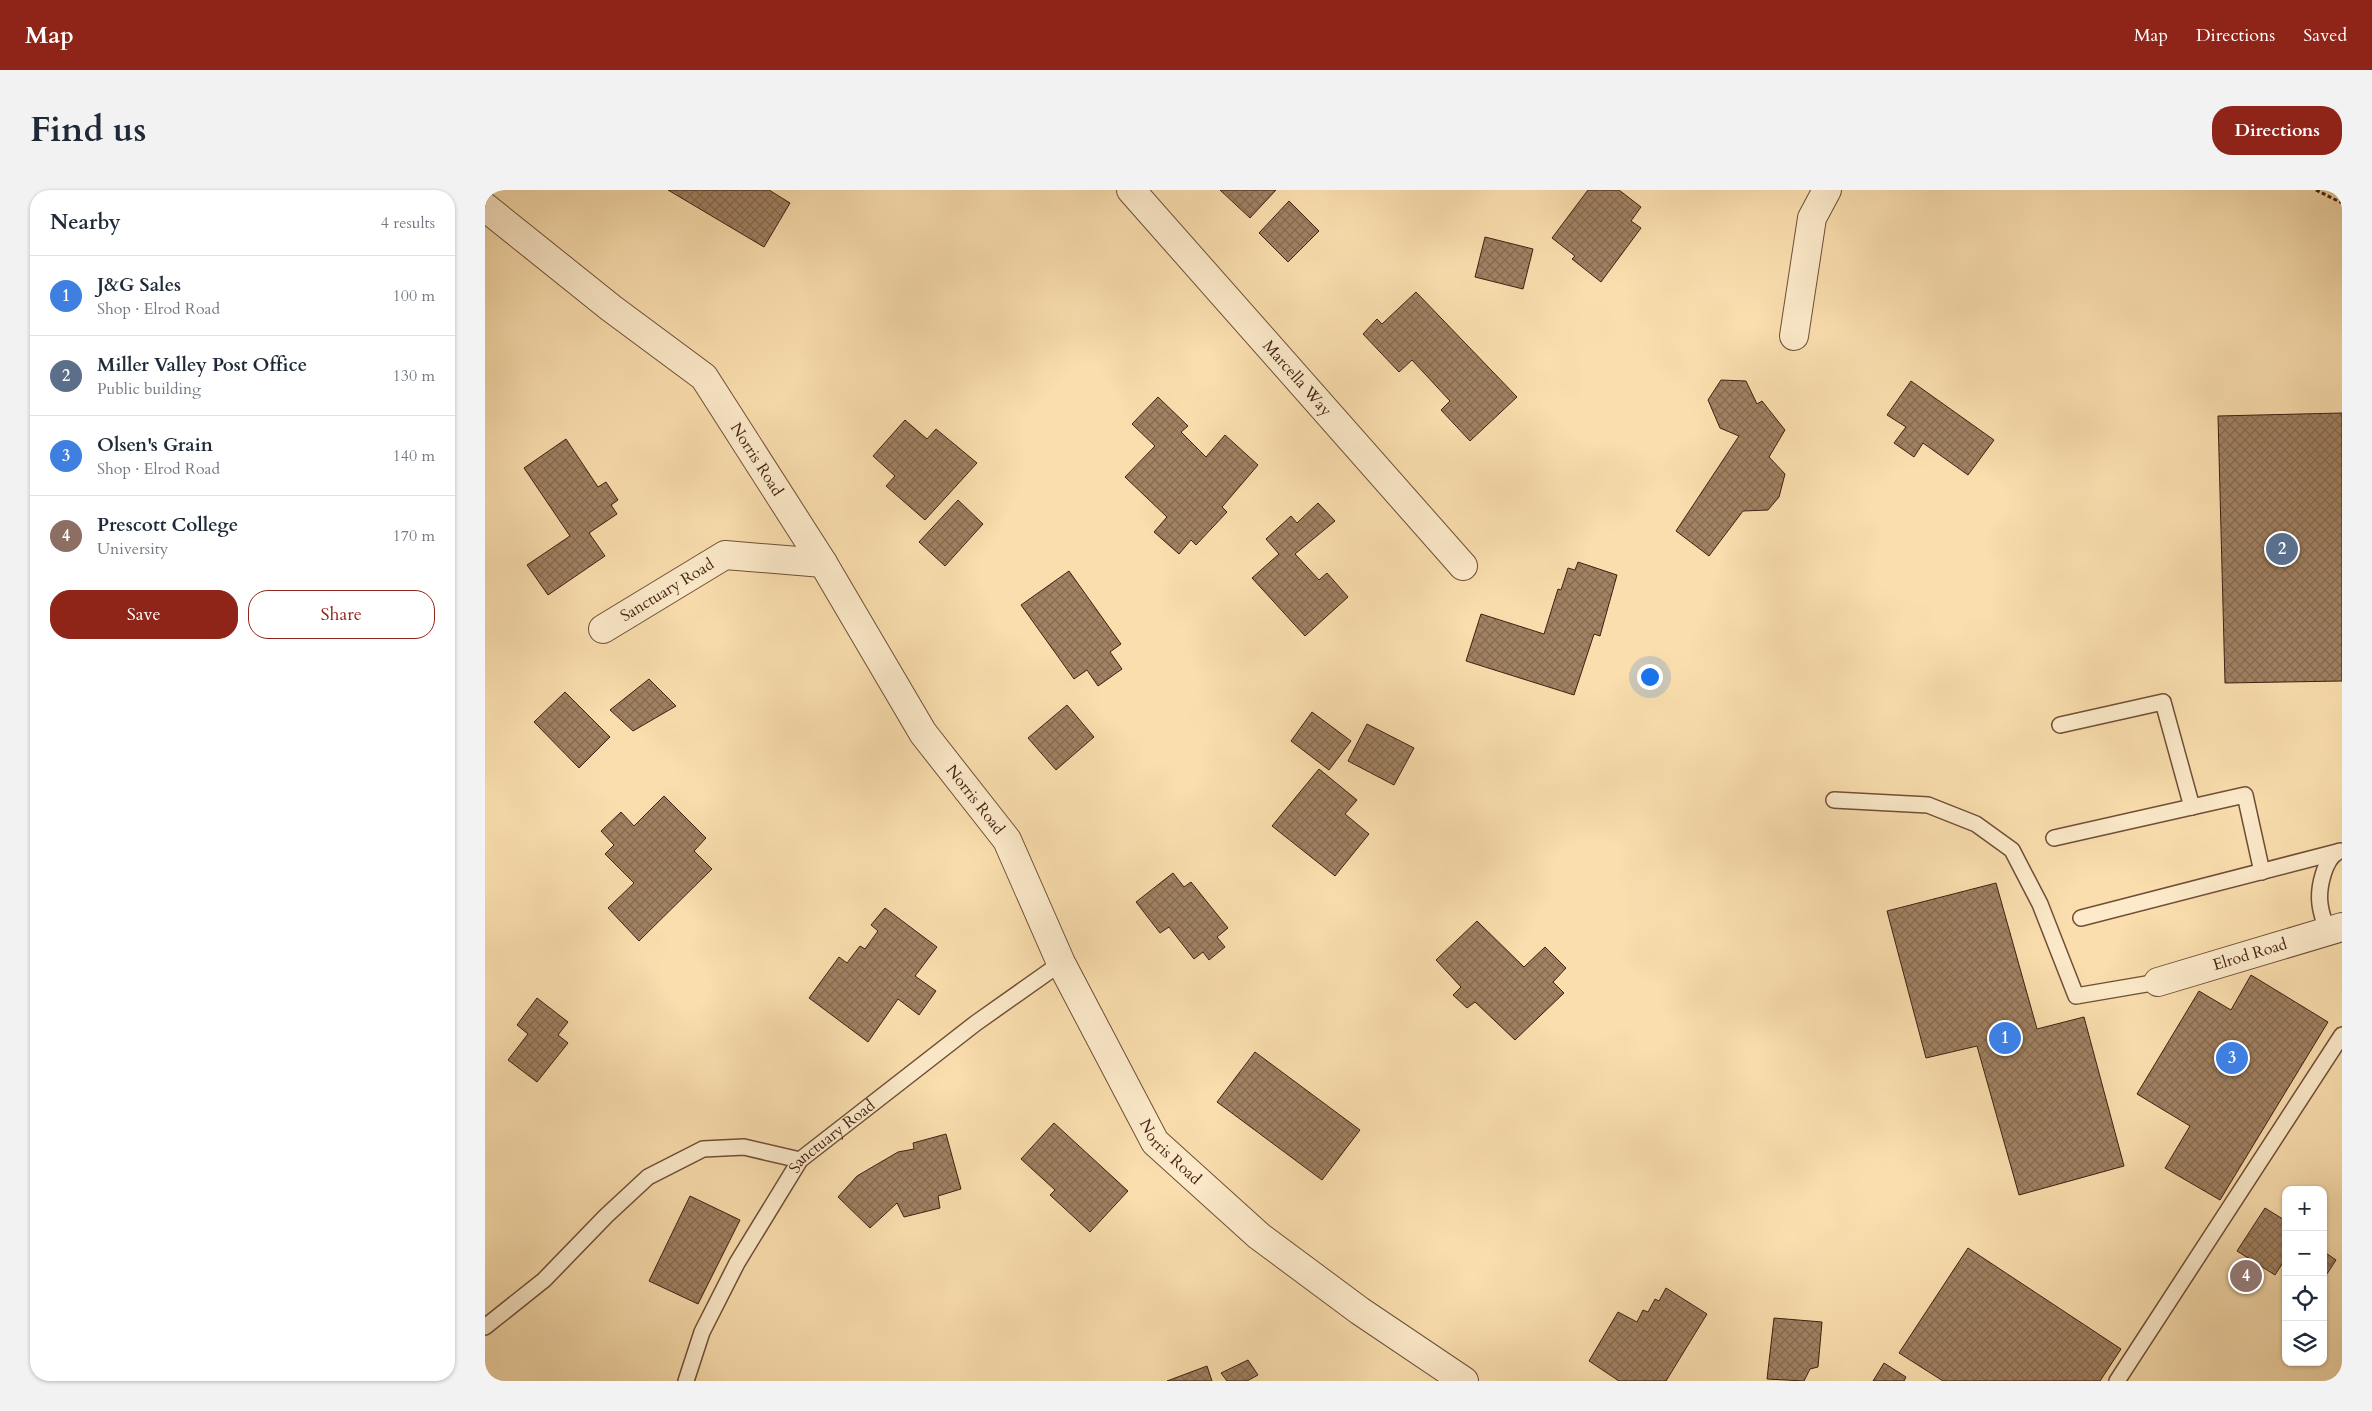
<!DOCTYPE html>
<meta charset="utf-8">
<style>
:root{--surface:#fff;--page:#f2f2f3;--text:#1f2937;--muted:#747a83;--line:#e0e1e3;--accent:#8f2418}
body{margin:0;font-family:Cardo,serif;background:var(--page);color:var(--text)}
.controls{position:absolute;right:15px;bottom:15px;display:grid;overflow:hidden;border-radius:10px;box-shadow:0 1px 4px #0004}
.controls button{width:45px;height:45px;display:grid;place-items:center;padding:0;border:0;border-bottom:1px solid var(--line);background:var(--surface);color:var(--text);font:25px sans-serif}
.you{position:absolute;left:1164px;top:486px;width:18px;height:18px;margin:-12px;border:4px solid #fff;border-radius:50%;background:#1a73e8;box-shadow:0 0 0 8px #1a73e833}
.badge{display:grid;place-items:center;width:32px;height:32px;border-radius:50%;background:var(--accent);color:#fff;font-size:16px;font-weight:700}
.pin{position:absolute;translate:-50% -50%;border:2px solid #fff;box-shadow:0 1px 5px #0006}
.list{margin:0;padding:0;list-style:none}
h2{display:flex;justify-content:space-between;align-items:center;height:65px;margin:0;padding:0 20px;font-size:21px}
h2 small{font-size:16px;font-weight:400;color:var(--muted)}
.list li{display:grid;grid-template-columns:32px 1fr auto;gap:15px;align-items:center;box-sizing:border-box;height:80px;padding:0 20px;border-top:1px solid var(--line)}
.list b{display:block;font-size:19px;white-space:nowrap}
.list p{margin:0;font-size:16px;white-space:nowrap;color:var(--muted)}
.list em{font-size:16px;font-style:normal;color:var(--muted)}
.actions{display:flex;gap:10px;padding:15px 20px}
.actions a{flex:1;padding:11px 0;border:1px solid var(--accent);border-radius:20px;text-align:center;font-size:18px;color:var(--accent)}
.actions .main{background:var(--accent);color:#fff}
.icon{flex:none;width:28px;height:28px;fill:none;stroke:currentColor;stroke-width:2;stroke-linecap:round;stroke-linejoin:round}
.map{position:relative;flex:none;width:1857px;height:1191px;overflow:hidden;border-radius:20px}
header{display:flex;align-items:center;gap:30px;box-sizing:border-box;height:70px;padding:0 25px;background:var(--accent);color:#fff}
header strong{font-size:24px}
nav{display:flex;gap:28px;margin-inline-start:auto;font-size:18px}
.intro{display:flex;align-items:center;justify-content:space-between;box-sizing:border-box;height:120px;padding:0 30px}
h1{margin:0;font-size:35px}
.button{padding:12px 22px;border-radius:20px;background:var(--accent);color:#fff;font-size:18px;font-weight:700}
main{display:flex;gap:30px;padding:0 30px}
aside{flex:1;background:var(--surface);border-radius:20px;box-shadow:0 1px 4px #0004}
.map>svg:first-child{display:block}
</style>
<header>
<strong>Map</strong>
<nav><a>Map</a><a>Directions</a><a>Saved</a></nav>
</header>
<div class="intro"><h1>Find us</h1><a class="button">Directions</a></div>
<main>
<aside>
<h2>Nearby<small>4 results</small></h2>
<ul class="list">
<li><span class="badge" style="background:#3f7fe0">1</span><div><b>J&amp;G Sales</b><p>Shop · Elrod Road</p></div><em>100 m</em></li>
<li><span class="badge" style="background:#5c6f8a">2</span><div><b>Miller Valley Post Office</b><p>Public building</p></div><em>130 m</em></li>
<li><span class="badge" style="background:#3f7fe0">3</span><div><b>Olsen's Grain</b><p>Shop · Elrod Road</p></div><em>140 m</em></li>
<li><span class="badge" style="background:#8d6e63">4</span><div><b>Prescott College</b><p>University</p></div><em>170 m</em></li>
</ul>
<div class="actions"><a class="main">Save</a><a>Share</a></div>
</aside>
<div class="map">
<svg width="1857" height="1191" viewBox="0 0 1857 1191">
<defs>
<pattern id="building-cross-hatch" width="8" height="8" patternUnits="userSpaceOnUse" patternTransform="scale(1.25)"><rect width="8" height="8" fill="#a18263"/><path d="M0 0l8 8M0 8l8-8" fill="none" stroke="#856a50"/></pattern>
</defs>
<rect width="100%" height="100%" fill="#fadeae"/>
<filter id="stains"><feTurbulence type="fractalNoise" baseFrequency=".004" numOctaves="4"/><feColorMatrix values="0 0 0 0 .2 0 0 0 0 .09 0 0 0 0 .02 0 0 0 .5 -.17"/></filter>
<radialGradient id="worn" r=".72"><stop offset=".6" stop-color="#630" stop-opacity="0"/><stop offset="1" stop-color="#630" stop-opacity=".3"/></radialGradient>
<!-- building -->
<g fill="url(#building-cross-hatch)" stroke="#411f11">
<path d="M183,0H284L305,13L279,57Z"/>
<path d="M735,0H791L765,28Z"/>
<path d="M1103,0H1134L1156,17L1146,31L1156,38L1116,92L1087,69L1090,66L1067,48Z"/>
<path d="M804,11L834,41L803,72L774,43Z"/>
<path d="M1000,47L1048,59L1038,99L990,87Z"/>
<path d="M931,102L1032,207L985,251L956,220L965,211L927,170L914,182L878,144L892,129L897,134Z"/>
<path d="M1236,190L1261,191L1272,214L1277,211L1300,240L1284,267L1300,284L1294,307L1283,320L1258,321L1224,366L1191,341L1254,246L1235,238L1223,210Z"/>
<path d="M1426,191L1509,250L1483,285L1438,253L1429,267L1409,253L1421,237L1402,225Z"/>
<path d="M673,207L703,236L696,242L721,267L740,245L773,275L737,317L742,322L711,355L706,350L694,364L669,342L682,327L640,287L670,256L647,234Z"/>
<path d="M1857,223V491L1740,493L1733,226Z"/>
<path d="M420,230L442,249L451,239L492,273L440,330L401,296L410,286L388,266Z"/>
<path d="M81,249L113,297L121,292L133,310L126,315L132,324L104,343L120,366L63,405L42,375L85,346L39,278Z"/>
<path d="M473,310L498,334L460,376L434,352Z"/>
<path d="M833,313L850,331L810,364L834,390L842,383L863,407L820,446L767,388L794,364L781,349L806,326L812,333Z"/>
<path d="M1093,372L1132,385L1115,446L1109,444L1089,505L981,471L996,424L1059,444L1073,399L1076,400L1083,378L1090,380Z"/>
<path d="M584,381L636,454L625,462L637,479L613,496L602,480L589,489L536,415Z"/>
<path d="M164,489L191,516L148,541L125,520Z"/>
<path d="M80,502L125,547L94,578L49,532Z"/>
<path d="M582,515L609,547L571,580L543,548Z"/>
<path d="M827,522L866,551L844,580L806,551Z"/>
<path d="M882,534L929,558L909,595L863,571Z"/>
<path d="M834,579L872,610L860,624L884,644L850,686L787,636Z"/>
<path d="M179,606L221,648L209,661L227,679L154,751L123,718L149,693L120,664L129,655L116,641L136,622L149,636Z"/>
<path d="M688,683L699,697L706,692L743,738L732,747L740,757L724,770L718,762L709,769L684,737L675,743L651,712Z"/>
<path d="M1511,693L1552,839L1599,827L1639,976L1534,1005L1492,856L1441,868L1402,721Z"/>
<path d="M400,718L452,757L430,786L451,801L434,825L413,809L383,852L324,808L354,767L362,773L375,756L380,759L393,741L386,735Z"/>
<path d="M992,731L1039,777L1060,757L1081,778L1068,792L1079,803L1030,850L990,812L982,818L968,805L976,797L951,770Z"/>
<path d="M1766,785L1843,832L1735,1010L1680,978L1705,936L1652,904L1714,801L1746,820Z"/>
<path d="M52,808L83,832L73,845L83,853L52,892L23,870L43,844L32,835Z"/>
<path d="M770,862L875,940L837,990L732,912Z"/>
<path d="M569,933L643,1001L605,1042L565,1005L570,1000L536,969Z"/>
<path d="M461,944L476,999L453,1006L455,1018L419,1027L412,1013L385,1038L353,1007L372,986L413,962L429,959L428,953Z"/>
<path d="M205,1006L255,1030L213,1114L164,1091Z"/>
<path d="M1780,1018L1801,1031V1068L1790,1085L1752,1061Z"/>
<path d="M1483,1058L1636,1159L1615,1191H1458L1414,1163Z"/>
<path d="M1838,1061L1851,1070L1838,1090Z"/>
<path d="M1181,1098L1222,1124L1181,1191H1134L1104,1171L1133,1122L1152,1132L1158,1120L1163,1122L1170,1109L1174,1111Z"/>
<path d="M1289,1128L1337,1132L1333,1177L1325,1179L1319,1191L1282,1189Z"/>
<path d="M763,1170L773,1185L762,1191H742L736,1183Z"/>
<path d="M1399,1173L1421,1187L1419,1191H1388Z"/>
<path d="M722,1176L727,1191H682Z"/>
</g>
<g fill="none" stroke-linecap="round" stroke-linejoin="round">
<!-- lane casing -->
<g stroke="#6f4f38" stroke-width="18">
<g id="lane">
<path d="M1575,535L1678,512L1707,617"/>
<path d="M1349,610L1443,615L1491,634L1527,660L1555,714L1591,806L1673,792"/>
<path d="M1569,648L1760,605L1777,682"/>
<path d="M1596,728L1852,662"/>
<path d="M1842,742C1840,733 1836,724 1835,714C1833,699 1839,667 1855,661"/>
<path d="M0,1137L59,1090L121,1026L163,987L218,959L259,957L315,970"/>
<path id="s1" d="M201,1191L217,1142L252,1073L315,970L491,833L576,773"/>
<path d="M1632,1191L1857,845"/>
</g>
</g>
<!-- street casing -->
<g stroke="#6f4f38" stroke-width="30">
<g id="street">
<path id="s2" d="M646,0L978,376"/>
<path id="s3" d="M0,17L126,118L219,187L338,373L438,543L522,650L576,773L670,952L774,1046L875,1121L979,1191"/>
<path d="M1309,146L1327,28L1342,0"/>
<path id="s4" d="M118,439L240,365L338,373"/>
<path id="s5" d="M1673,792L1857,737"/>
</g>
</g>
<!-- path -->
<path stroke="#411f11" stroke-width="3" stroke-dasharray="4 2.5" stroke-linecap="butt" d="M1831,0L1857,13"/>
<!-- lane -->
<use href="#lane" stroke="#fceaca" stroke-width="15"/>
<!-- street -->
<use href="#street" stroke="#fceaca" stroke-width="28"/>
</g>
<g text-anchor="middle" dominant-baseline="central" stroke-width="4" stroke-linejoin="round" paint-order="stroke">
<!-- street labels -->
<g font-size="16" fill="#411f11" stroke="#fceaca">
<text stroke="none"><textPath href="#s2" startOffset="251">Marcella Way</textPath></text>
<text stroke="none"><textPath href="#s3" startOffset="375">Norris Road</textPath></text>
<text stroke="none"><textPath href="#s4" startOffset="75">Sanctuary Road</textPath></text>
<text stroke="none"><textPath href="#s3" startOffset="780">Norris Road</textPath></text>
<text stroke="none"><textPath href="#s5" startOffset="96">Elrod Road</textPath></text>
<text stroke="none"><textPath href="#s1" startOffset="289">Sanctuary Road</textPath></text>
<text stroke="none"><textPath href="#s3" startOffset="1185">Norris Road</textPath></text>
</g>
</g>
<rect width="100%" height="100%" filter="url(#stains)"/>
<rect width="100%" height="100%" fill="url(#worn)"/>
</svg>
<div class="controls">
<button>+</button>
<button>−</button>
<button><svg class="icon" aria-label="locate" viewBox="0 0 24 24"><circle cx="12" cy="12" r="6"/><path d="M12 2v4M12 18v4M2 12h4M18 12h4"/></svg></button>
<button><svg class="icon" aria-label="layers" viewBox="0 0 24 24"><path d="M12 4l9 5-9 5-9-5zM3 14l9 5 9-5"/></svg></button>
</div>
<div class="you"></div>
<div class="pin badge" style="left:1520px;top:848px;background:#3f7fe0">1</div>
<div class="pin badge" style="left:1797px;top:359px;background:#5c6f8a">2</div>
<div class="pin badge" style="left:1747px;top:868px;background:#3f7fe0">3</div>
<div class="pin badge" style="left:1761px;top:1086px;background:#8d6e63">4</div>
</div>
</main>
